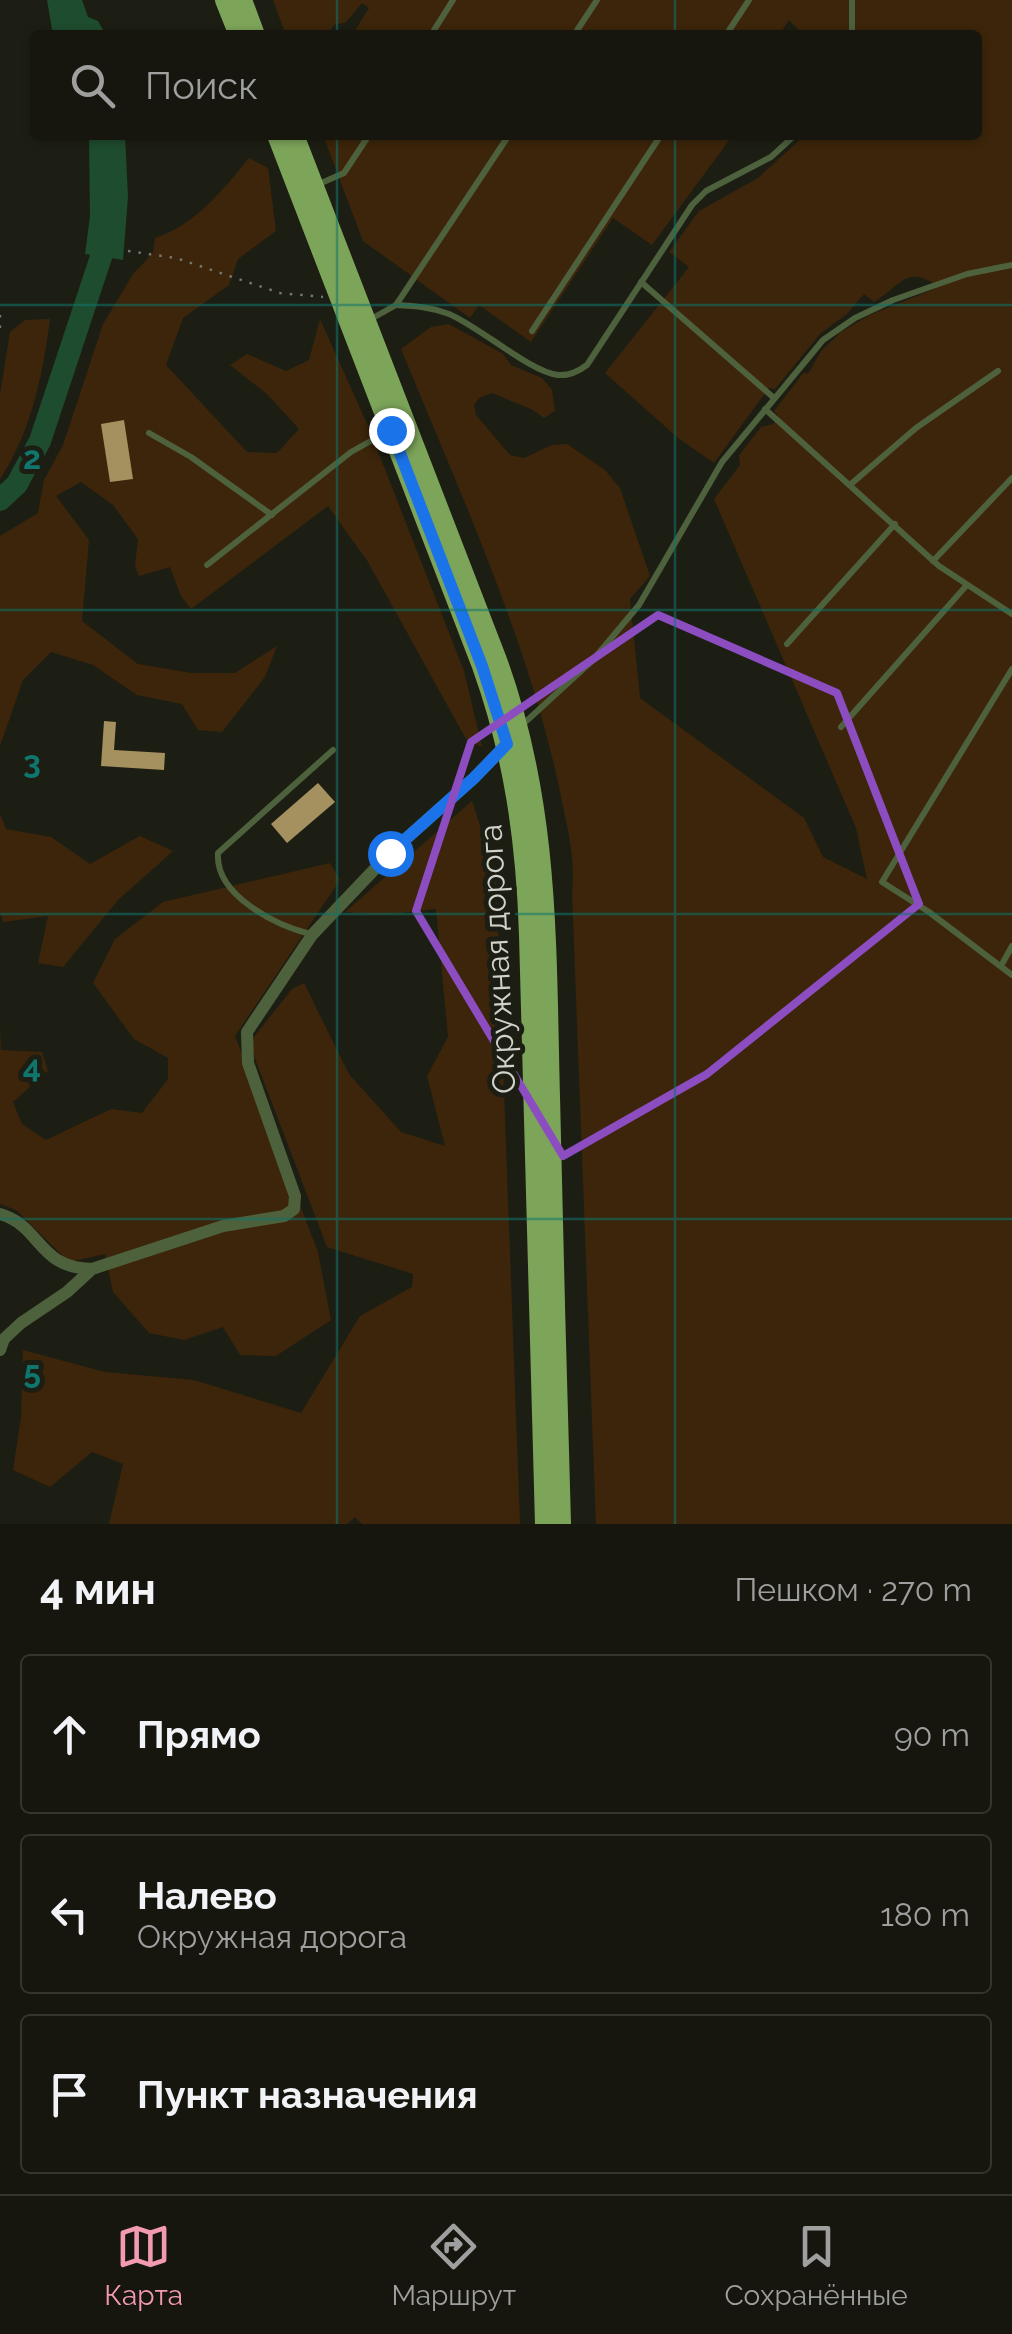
<!DOCTYPE html>
<html lang="ru">
<meta charset="utf-8">
<style>
:root{--surface:#16160e;--page:#23231c;--text:#f1f3f6;--muted:#9e9f9e;--line:#35352e;--accent:#f19ab0}
body{margin:0;font-family:Raleway,sans-serif;background:var(--page);color:var(--text)}
.stop{position:absolute;width:30px;height:30px;margin:-22px;border:8px solid #1a73e8;border-radius:50%;background:#fff}
.stop.end{background:#1a73e8;border-color:#fff;box-shadow:0 2px 10px #0008}
.list{margin:0;padding:0;list-style:none}
h2{display:flex;justify-content:space-between;align-items:center;height:130px;margin:0;padding:0 40px;font-size:42px}
h2 small{font-size:32px;font-weight:400;color:var(--muted)}
.list li{display:grid;grid-template-columns:65px 1fr auto;gap:30px;align-items:center;box-sizing:border-box;height:160px;margin:0 20px 20px;padding:0 20px;border:2px solid var(--line);border-radius:10px}
.list b{display:block;font-size:38px;white-space:nowrap}
.list p{margin:0;font-size:32px;white-space:nowrap;color:var(--muted)}
.list em{font-size:32px;font-style:normal;color:var(--muted)}
.icon{flex:none;width:55px;height:55px;fill:none;stroke:currentColor;stroke-width:2;stroke-linecap:round;stroke-linejoin:round}
.map{position:relative;flex:none;width:1012px;height:1524px;overflow:hidden}
.search{position:absolute;background:var(--surface);box-shadow:0 2px 8px #0004;left:30px;right:30px;top:30px;height:110px;display:flex;align-items:center;gap:25px;box-sizing:border-box;padding:0 35px;border-radius:10px;color:var(--muted);font-size:38px}
.sheet{height:670px;background:var(--surface)}
nav{display:flex;justify-content:space-around;align-items:center;box-sizing:border-box;height:140px;border-top:2px solid var(--line);background:var(--surface);font-size:28px;color:var(--muted)}
nav a{display:grid;justify-items:center;gap:5px}
nav .on{color:var(--accent)}
.map>svg:first-child{display:block}
</style>
<div class="map">
<svg width="1012" height="1524" viewBox="0 0 1012 1524">
<rect width="100%" height="100%" fill="#1d1e13"/>
<!-- green -->
<g fill="#3c250a">
<path d="M273,0H1012V1524H596L572,892C576,856 566,823 559,787C526,635 460,493 401,349L431,327L449,324L503,354L511,365L542,378L552,390L555,411L544,418L533,410L492,393L479,398L474,405L476,415L510,455L524,458L552,445L567,444L605,470L620,488L650,576L630,599L640,698L804,818L823,857L867,879L856,828L714,499L740,465L739,455L761,427L773,424L779,417L774,411L804,372L807,374L810,371L821,351L841,332L870,315L939,287C906,264 903,284 874,302L864,294L848,313L821,333L775,389L769,388L714,463L678,438L605,373L689,267L669,252L699,211L758,178L805,135H977V35H803L789,20L779,35H352L369,8L362,3L345,23L335,24L327,35H286Z"/>
<path d="M323,135H733L652,245L613,218L531,342L479,305L470,318L363,241Z"/>
<path d="M249,158L268,168L276,231L238,259L229,285L183,318L166,365L247,452L277,453L299,429L267,394L230,365L247,354L286,371L309,360L320,319L368,426L464,671L482,747L466,739L368,562L328,506L191,609L181,596L170,567L139,576L135,566L138,539L113,505L81,482L56,496L89,540L82,621L138,664L191,673H235L277,646L265,677L222,732L198,730L182,704L137,695L93,665L51,652L23,680L0,746V536L38,513L44,480L63,445L103,324L133,274L153,253L155,238C195,225 223,190 249,158Z"/>
<path d="M50,319C43,374 31,432 0,479V395L10,332L25,320Z"/>
<path d="M472,801L496,875L520,1524H362L355,1517L347,1524H109L123,1464L92,1452L50,1487L13,1470L21,1417L23,1350L105,1372L194,1380L301,1413L360,1316L412,1287L413,1274L327,1247L249,1043L292,989L304,983L349,1074L401,1132L445,1146L427,1076L448,1037L436,909L383,915L345,912Z"/>
<path d="M0,814L6,829L51,837L90,864L140,836L173,851L118,900L63,967L38,963L48,916L3,922L0,912Z"/>
<path d="M330,863L340,880L235,1036L318,1252L331,1320L276,1356L240,1355L223,1327L184,1340L149,1333L113,1292L105,1254L69,1262L16,1210L0,1204V1023L1,1050L42,1052L48,1071L13,1102L22,1124L46,1140L111,1109L142,1113L168,1079V1058L134,1039L93,983L115,939L163,902Z"/>
</g>
<!-- water -->
<g fill="#1e4c2e">
<path d="M47,0H82L88,17L98,21L106,35H53Z"/>
<path d="M89,135H125L128,197L123,260L85,254L90,216Z"/>
</g>
<g fill="none" stroke-linecap="round" stroke-linejoin="round">
<!-- river -->
<path stroke="#1e4c2e" stroke-width="22" d="M0,500L17,484L40,441L101,257L106,227"/>
</g>
<!-- building -->
<g fill="#a5915f">
<path d="M124,420L133,479L110,482L101,424Z"/>
<path d="M104,721L116,722L114,750L165,753L164,770L101,766Z"/>
<path d="M318,783L335,802L287,843L271,824Z"/>
</g>
<g fill="none" stroke-linecap="round" stroke-linejoin="round">
<!-- path -->
<g stroke="#76776d" stroke-width="2.5" stroke-dasharray="2.5 8" stroke-linecap="butt">
<path d="M128,251L176,258L280,293L323,297"/>
<path d="M0,315V335"/>
</g>
<!-- lane -->
<g stroke="#4e613d" stroke-width="6">
<path d="M431,35L453,0"/>
<path d="M574,35L597,0"/>
<path d="M726,35L749,0"/>
<path d="M852,35V0"/>
<path d="M319,184L344,173L369,135"/>
<path d="M641,282L774,398"/>
<path d="M396,305C415,306 431,307 449,314C480,327 530,372 558,375C570,376 579,371 587,365L692,205L706,191L771,157L795,135"/>
<path d="M371,319L396,305L509,135"/>
<path d="M532,331L661,135"/>
<path d="M765,409L939,566L1012,614"/>
<path d="M149,433L191,457L272,515"/>
<path d="M851,484L916,428L998,371"/>
<path d="M933,561L1012,478"/>
<path d="M207,565L351,452L385,433"/>
<path d="M787,644L895,524"/>
<path d="M1012,669L882,882L929,912L1012,975"/>
<path d="M521,726L592,661L639,605L722,462L823,340L855,318L893,300L967,274L1012,265"/>
<path d="M841,727L966,586"/>
<path d="M310,934C275,925 215,895 218,853L333,750"/>
<path d="M1001,966L1012,946"/>
</g>
<!-- street -->
<g stroke="#4e613d" stroke-width="12">
<path d="M0,1214C42,1226 37,1268 92,1269"/>
<path d="M0,1350L4,1339L21,1323L67,1292L92,1269L223,1226L284,1216L294,1209L295,1196L248,1063L247,1032L312,935L390,853L474,778L509,742"/>
</g>
<!-- primary -->
<g stroke="#7da55a" stroke-width="20">
<path d="M225,0L239,35"/>
<path d="M242,0L255,35"/>
<path d="M277,135L482,666C514,755 526,841 529,935L545,1524"/>
<path d="M294,135L497,660C550,806 546,945 550,1097C553,1239 557,1382 561,1524"/>
</g>
</g>
<g fill="none" stroke-linecap="round" stroke-linejoin="round">
<!-- route -->
<path stroke="#1a73e8" stroke-width="12" d="M390,853L474,778L507,744L482,666L391,430"/>
</g>
<!-- marked area -->
<path fill="none" stroke="#8c4dc1" stroke-width="8" stroke-linejoin="round" d="M658,615L837,693L919,904L707,1074L563,1156L416,911L471,742Z"/>
<!-- grid -->
<path fill="none" stroke="#0f766e" stroke-width="2.5" stroke-opacity="0.55" d="M337,0V35M675,0V35M337,135V1524M675,135V1524M0,305H1012M0,610H1012M0,914H1012M0,1219H1012"/>
<g text-anchor="middle" dominant-baseline="central" stroke-width="10" stroke-linejoin="round" paint-order="stroke">
<!-- street labels -->
<g font-size="32" fill="#d1d2ca" stroke="#1d1e13">
<text transform="translate(497 959) rotate(-93)">Окружная дорога</text>
</g>
</g>
<g font-size="32" text-anchor="middle" font-weight="bold" fill="#0f766e" stroke="#1d1e13" stroke-width="10" stroke-linejoin="round" paint-order="stroke">
<text x="32" y="469">2</text>
<text x="32" y="773">3</text>
<text x="32" y="1078">4</text>
<text x="32" y="1383">5</text>
</g>
</svg>
<div class="stop" style="left:390px;top:853px"></div>
<div class="stop end" style="left:391px;top:430px"></div>
<div class="search"><svg class="icon" aria-label="search" viewBox="0 0 24 24"><circle cx="10" cy="10" r="6"/><path d="M15 15l6 6"/></svg>Поиск</div>
</div>
<section class="sheet">
<h2>4 мин<small>Пешком · 270 m</small></h2>
<ul class="list">
<li><svg class="icon" aria-label="ahead" viewBox="0 0 24 24"><path d="M12 20V5M6 11l6-6 6 6"/></svg><div><b>Прямо</b></div><em>90 m</em></li>
<li><svg class="icon" aria-label="left" viewBox="0 0 24 24"><path d="M17 20v-9H6M10 6l-5 5 5 5"/></svg><div><b>Налево</b><p>Окружная дорога</p></div><em>180 m</em></li>
<li><svg class="icon" aria-label="arrive" viewBox="0 0 24 24"><path d="M6 21V4h12l-3 4 3 4H6"/></svg><div><b>Пункт назначения</b></div></li>
</ul>
</section>
<nav>
<a class="on"><svg class="icon" aria-label="map" viewBox="0 0 24 24"><path d="M3 6l6-2 6 2 6-2v14l-6 2-6-2-6 2zM9 4v14M15 6v14"/></svg>Карта</a>
<a><svg class="icon" aria-label="directions" viewBox="0 0 24 24"><path d="M12 3l9 9-9 9-9-9zM9 14v-3h6M13 9l2 2-2 2"/></svg>Маршрут</a>
<a><svg class="icon" aria-label="saved" viewBox="0 0 24 24"><path d="M7 4h10v16l-5-4-5 4z"/></svg>Сохранённые</a>
</nav>
